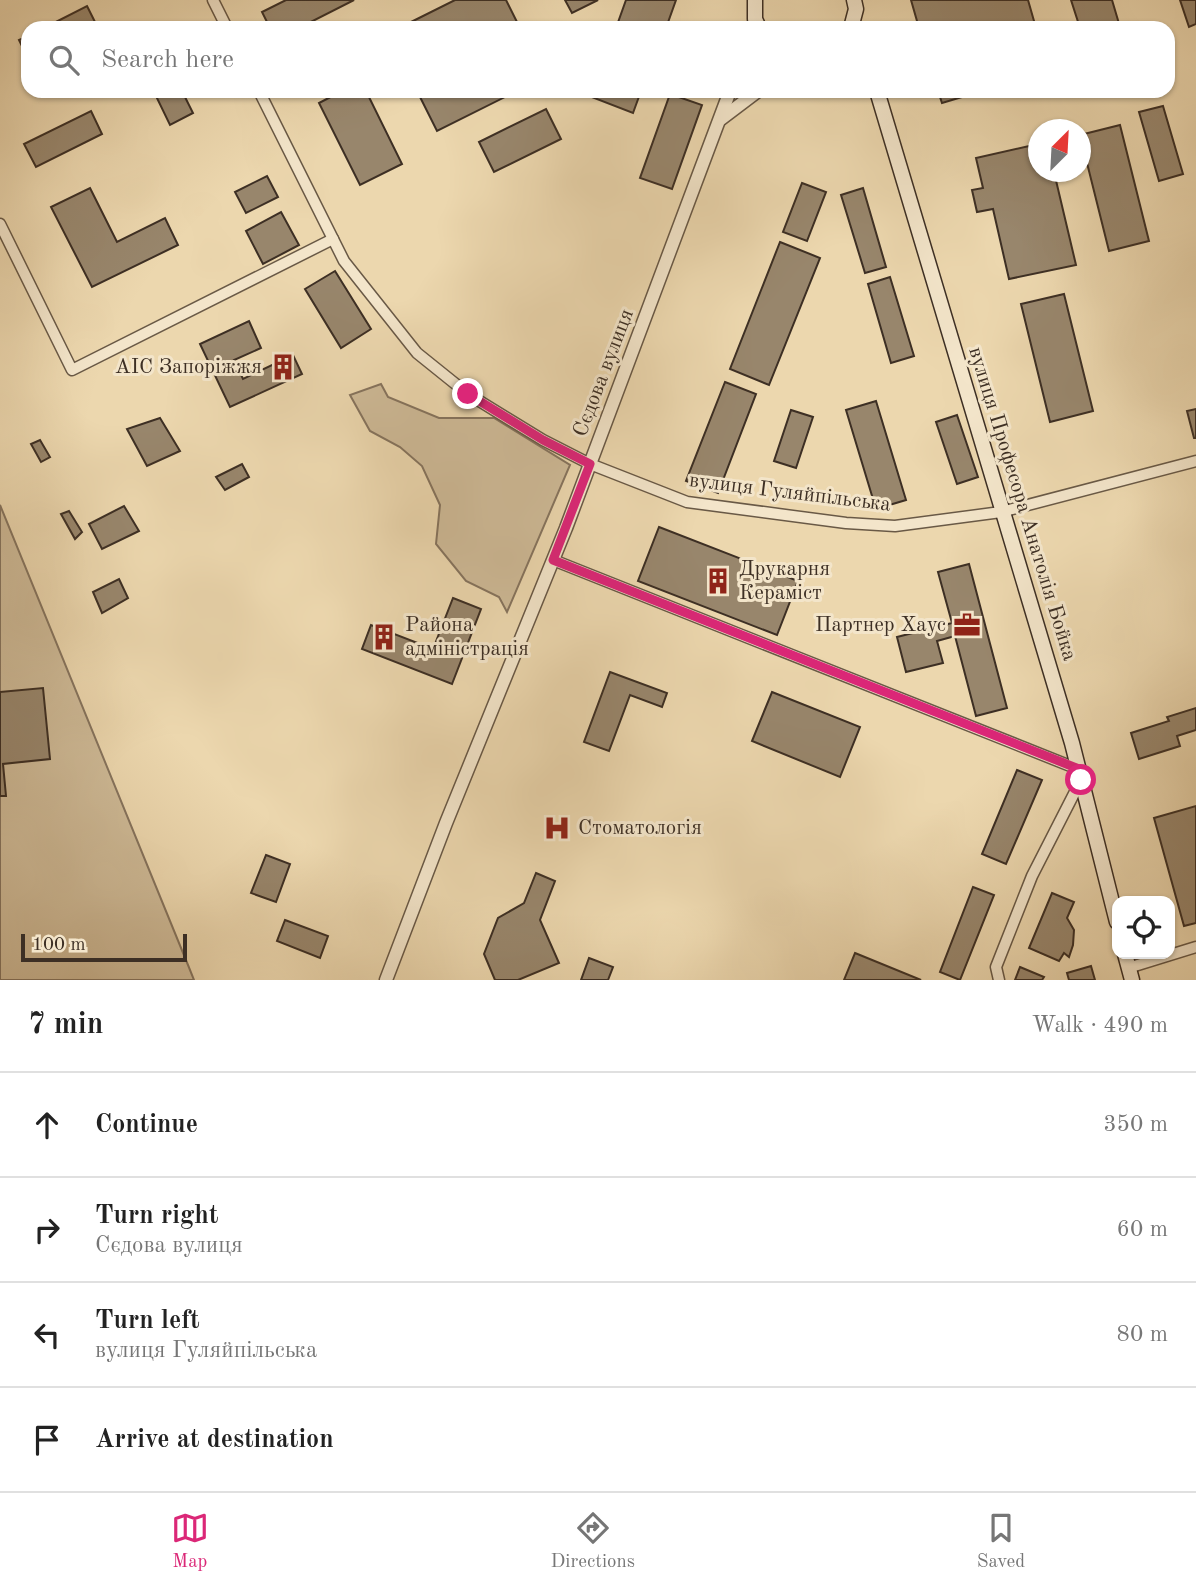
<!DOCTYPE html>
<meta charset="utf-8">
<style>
:root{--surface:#fff;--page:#f2f2f2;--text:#222;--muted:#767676;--line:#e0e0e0;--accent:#db2777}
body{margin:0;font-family:"Old Standard TT",serif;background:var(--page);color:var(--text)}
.controls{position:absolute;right:21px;bottom:21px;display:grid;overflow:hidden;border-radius:14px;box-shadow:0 2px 5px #0004}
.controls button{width:63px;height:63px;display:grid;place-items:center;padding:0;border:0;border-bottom:2px solid var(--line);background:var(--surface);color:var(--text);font:35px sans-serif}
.compass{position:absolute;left:1028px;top:119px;width:63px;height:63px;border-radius:50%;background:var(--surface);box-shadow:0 2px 5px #0004;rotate:24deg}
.scale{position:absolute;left:21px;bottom:18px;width:166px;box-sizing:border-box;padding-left:7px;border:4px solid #3d2f24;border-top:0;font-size:19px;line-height:24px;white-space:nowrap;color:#3d2f24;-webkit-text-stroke:5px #f3e5ca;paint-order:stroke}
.stop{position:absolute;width:21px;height:21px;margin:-16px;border:5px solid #db2777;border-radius:50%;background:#fff}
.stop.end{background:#db2777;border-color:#fff;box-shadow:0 2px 7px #0008}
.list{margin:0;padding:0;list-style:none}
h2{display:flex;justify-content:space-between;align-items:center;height:91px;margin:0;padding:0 28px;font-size:30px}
h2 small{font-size:23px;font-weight:400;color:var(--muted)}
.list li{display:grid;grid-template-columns:46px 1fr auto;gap:21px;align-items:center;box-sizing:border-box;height:105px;padding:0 28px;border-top:2px solid var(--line)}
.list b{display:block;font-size:26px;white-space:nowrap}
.list p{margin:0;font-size:23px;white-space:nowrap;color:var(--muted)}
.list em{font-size:23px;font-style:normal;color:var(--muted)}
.icon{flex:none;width:38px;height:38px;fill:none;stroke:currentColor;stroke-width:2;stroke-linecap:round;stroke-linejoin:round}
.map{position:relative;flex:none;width:1196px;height:980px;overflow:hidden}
.search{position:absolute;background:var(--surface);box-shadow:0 2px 5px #0004;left:21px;right:21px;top:21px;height:77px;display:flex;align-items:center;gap:18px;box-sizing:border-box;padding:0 24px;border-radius:21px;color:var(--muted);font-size:26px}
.sheet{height:511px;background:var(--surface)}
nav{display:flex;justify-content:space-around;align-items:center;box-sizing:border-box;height:98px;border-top:2px solid var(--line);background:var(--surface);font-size:19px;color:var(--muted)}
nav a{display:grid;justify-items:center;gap:4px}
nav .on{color:var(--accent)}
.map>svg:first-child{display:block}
</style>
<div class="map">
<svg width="1196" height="980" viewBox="0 0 1196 980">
<rect width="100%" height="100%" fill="#ecd7ae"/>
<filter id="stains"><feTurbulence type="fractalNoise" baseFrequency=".00286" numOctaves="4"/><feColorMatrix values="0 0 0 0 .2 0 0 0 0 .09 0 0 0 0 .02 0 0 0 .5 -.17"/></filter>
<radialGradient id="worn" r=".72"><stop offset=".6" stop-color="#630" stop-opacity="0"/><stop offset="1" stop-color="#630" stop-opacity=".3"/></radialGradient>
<!-- green -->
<g fill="#ceba97" stroke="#86745e" stroke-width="2">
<path d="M381,384L388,397L439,418H494L570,465L507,612L499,597L466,581L436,544L440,505L422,466L400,447L370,431L350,395Z"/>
<path d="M0,505L188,965L194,980H0Z"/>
</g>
<!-- building -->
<g fill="#98866c" stroke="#3d2f24" stroke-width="2">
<path d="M286,0H354L299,28H270L262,12Z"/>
<path d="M455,0H506L520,28H399Z"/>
<path d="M565,0H598L572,13Z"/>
<path d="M626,0H676L666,28H616Z"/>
<path d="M911,0H1028L1036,28H919Z"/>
<path d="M1071,0H1112L1120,27L1080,28Z"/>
<path d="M1180,0H1196V24L1189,27Z"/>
<path d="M87,6L98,28H44Z"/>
<path d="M28,36V58L19,40Z"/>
<path d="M161,91H182L193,113L170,125L155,94Z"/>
<path d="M342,91H366L402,164L360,185L319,103Z"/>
<path d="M417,91H517L437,131Z"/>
<path d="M591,91H641L633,113L589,96Z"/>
<path d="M938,91H982L942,103Z"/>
<path d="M670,94L702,105L672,189L640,178Z"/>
<path d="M1163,106L1183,174L1159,181L1139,112Z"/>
<path d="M546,109L561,139L494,172L479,142Z"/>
<path d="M91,111L102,134L36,167L24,144Z"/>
<path d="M1120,125L1149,241L1109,251L1080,135Z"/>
<path d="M1038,144V172H1054L1076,265L1009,279L993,209L977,212L972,190L983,188L976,158Z"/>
<path d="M267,176L278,197L246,213L235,192Z"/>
<path d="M802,183L826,192L807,241L783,232Z"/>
<path d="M90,188L117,242L165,218L178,245L92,287L51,207Z"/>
<path d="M863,188L886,267L865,273L841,195Z"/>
<path d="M281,212L299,245L263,264L246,231Z"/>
<path d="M780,242L820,258L769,385L730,369Z"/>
<path d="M335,271L371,329L341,348L305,289Z"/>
<path d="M890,277L914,356L891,363L868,284Z"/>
<path d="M1064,294L1093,411L1050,422L1021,304Z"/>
<path d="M249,321L261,348L234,360L243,379L293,355L302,374L230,407L200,344Z"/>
<path d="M725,382L756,394L718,493L686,481Z"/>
<path d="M876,401L906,500L876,509L846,410Z"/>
<path d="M1196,409V438H1194L1187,411Z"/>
<path d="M791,410L813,417L796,468L774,461Z"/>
<path d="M957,415L978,477L957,484L936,422Z"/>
<path d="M160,418L180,451L147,466L127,429Z"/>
<path d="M40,440L50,457L41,462L31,444Z"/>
<path d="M242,464L249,477L225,490L216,477Z"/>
<path d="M124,506L139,531L102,549L89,524Z"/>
<path d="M69,511L82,532L75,539L61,514Z"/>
<path d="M659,527L798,581L777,635L638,581Z"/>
<path d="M969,564L1007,708L976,716L955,636L937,641L943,663L906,672L897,637L952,623L938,572Z"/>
<path d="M119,579L128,598L102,613L93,592Z"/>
<path d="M453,598L481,609L452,684L362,649L371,625L433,649Z"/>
<path d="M610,672L667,693L662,707L630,695L609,751L584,742Z"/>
<path d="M43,688L50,759L3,764L6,796H0V692Z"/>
<path d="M772,692L860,727L840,777L752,741Z"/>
<path d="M1196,708V730L1177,736L1180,746L1139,759L1131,733L1169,721L1167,717Z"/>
<path d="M1017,770L1042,780L1006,864L982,854Z"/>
<path d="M1196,806V923L1184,926L1154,818Z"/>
<path d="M266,855L290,864L276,902L251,893Z"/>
<path d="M536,873L555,881L540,920L559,963L518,980H495L484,954L498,918L524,903Z"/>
<path d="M973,887L994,895L960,980L940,972Z"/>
<path d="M1052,893L1074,902L1067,918L1074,930L1073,945L1069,957L1064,953L1059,961L1029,948Z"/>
<path d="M285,920L328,936L320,958L277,941Z"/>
<path d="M855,953L921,980H844Z"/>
<path d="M589,958L613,967L608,980H581Z"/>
<path d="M1091,966L1095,980H1069L1067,973Z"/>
<path d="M1020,967L1044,977L1042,980H1015Z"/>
</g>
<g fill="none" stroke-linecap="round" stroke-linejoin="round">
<!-- minor casing -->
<g stroke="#695946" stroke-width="13">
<g id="minor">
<path d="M213,0L227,28"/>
<path d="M259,91L344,261L417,353L468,394L543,440L590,464L687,502L846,523L895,526L1001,512L1196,461"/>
<path d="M0,224L72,370L333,239"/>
<path d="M553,560L1078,769"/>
<path d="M1128,968L1196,947"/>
<path d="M999,980L996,967L1032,876L1081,780"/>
</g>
</g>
<!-- tertiary casing -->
<g stroke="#695946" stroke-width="15">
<g id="tertiary">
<path d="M721,119L758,91"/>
<path d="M386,980L446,823L566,528L730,91"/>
</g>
</g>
<!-- secondary casing -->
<g stroke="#3d2f24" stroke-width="17">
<g id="secondary">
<path d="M755,0V19L759,28"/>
<path d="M851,28L856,9L854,0"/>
<path d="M877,91L1072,743L1117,922"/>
<path d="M1125,954L1132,980"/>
</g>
</g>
<!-- minor -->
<use href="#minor" stroke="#f3e5ca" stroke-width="10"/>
<!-- tertiary -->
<use href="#tertiary" stroke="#f3e5ca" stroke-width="12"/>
<!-- secondary -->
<use href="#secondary" stroke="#f3e5ca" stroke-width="14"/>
</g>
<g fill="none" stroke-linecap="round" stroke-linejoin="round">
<!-- route -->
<path stroke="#db2777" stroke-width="9" d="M468,394L543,440L590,464L553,560L1079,769L1081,780"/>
</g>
<!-- icons -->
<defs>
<g id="building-bare" transform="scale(2.1)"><path d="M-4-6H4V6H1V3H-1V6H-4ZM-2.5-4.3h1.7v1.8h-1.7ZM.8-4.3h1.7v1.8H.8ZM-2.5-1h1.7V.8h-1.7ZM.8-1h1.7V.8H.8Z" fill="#8f2418" stroke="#f3e5ca" stroke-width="2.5" paint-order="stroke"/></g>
<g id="office-bare" transform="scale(2.1)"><path d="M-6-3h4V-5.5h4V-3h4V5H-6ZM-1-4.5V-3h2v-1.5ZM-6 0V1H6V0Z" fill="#8f2418" stroke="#f3e5ca" stroke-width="2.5" paint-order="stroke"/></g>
<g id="hospital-bare" transform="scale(2.1)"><path d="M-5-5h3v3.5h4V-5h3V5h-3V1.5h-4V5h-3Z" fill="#8f2418" stroke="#f3e5ca" stroke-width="2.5" paint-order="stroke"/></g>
</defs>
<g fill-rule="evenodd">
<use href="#building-bare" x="283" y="367"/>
<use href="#building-bare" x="718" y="581"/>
<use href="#office-bare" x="967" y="625"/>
<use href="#building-bare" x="384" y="637"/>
<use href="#hospital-bare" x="557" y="828"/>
</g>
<g text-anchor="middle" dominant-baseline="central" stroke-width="6" stroke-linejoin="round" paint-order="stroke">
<!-- poi labels -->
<g font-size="21" fill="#3d2f24" stroke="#f3e5ca" text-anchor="start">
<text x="262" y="367" text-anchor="end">АІС Запоріжжя</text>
<text x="739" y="569">Друкарня<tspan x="739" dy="24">Кераміст</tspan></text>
<text x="405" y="625">Района<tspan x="405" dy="24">адміністрація</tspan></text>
<text x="946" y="625" text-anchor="end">Партнер Хаус</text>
<text x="578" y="828">Стоматологія</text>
</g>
<!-- street labels -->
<g font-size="21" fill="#3d2f24" stroke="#f3e5ca">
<text transform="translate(604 373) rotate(-69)">Сєдова вулиця</text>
<text transform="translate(790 493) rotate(7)">вулиця Гуляйпільська</text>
<text transform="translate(1022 504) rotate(73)">вулиця Професора Анатолія Бойка</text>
</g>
</g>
<rect width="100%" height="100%" filter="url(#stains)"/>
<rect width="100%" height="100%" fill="url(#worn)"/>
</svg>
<div class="controls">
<button><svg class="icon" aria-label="locate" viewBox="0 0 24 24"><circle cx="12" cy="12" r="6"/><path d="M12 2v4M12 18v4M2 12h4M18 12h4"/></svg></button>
</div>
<svg class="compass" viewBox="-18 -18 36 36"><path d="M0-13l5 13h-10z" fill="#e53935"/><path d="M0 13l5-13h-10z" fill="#767676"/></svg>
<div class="scale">100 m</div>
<div class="stop" style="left:1081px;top:780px"></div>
<div class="stop end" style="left:468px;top:394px"></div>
<div class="search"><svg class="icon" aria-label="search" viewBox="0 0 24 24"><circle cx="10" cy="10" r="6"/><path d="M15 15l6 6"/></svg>Search here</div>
</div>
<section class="sheet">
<h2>7 min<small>Walk · 490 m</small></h2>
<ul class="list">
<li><svg class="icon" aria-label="ahead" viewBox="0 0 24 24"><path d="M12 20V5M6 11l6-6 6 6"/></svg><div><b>Continue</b></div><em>350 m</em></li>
<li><svg class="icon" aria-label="right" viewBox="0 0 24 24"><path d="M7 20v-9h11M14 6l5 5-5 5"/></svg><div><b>Turn right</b><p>Сєдова вулиця</p></div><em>60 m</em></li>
<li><svg class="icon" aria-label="left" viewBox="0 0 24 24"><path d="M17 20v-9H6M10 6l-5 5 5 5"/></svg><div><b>Turn left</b><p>вулиця Гуляйпільська</p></div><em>80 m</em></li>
<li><svg class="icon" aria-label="arrive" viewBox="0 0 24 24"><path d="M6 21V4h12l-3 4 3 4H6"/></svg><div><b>Arrive at destination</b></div></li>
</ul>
</section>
<nav>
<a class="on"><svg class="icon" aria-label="map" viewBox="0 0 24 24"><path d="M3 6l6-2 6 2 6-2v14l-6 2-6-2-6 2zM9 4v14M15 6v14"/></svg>Map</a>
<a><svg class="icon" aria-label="directions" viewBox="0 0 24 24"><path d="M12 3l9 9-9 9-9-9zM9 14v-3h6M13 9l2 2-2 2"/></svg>Directions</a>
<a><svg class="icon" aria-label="saved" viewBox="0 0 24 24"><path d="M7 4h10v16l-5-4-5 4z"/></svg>Saved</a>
</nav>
